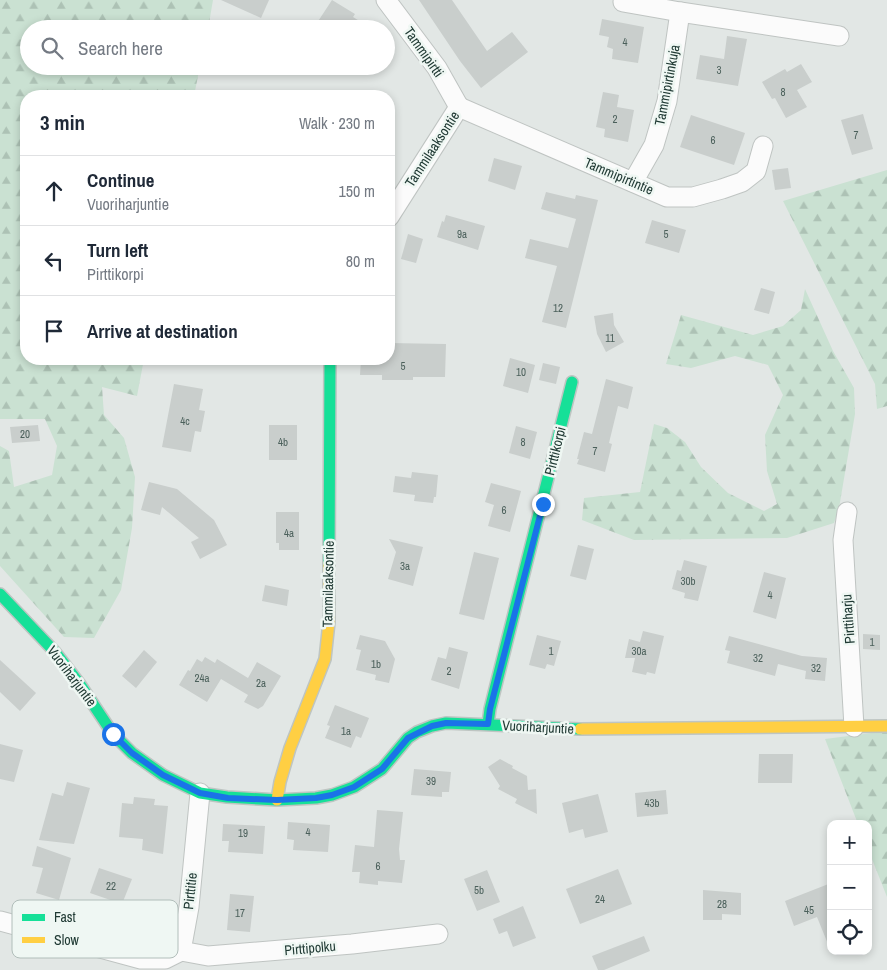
<!DOCTYPE html>
<meta charset="utf-8">
<style>
:root{--surface:#fff;--page:#f6f6f7;--text:#1f2937;--muted:#747a83;--line:#e0e1e3}
body{margin:0;font-family:"Archivo Narrow",sans-serif;background:var(--page);color:var(--text)}
.controls{position:absolute;right:15px;bottom:15px;display:grid;overflow:hidden;border-radius:10px;box-shadow:0 2px 8px #0003}
.controls button{width:45px;height:45px;display:grid;place-items:center;padding:0;border:0;border-bottom:1px solid var(--line);background:var(--surface);color:var(--text);font:25px sans-serif}
.stop{position:absolute;width:15px;height:15px;margin:-11px;border:4px solid #1a73e8;border-radius:50%;background:#fff}
.stop.end{background:#1a73e8;border-color:#fff;box-shadow:0 1px 5px #0008}
.list{margin:0;padding:0;list-style:none}
h2{display:flex;justify-content:space-between;align-items:center;height:65px;margin:0;padding:0 20px;font-size:21px}
h2 small{font-size:16px;font-weight:400;color:var(--muted)}
.list li{display:grid;grid-template-columns:32px 1fr auto;gap:15px;align-items:center;box-sizing:border-box;height:70px;padding:0 20px;border-top:1px solid var(--line)}
.list b{display:block;font-size:19px;white-space:nowrap}
.list p{margin:0;font-size:16px;white-space:nowrap;color:var(--muted)}
.list em{font-size:16px;font-style:normal;color:var(--muted)}
.icon{flex:none;width:28px;height:28px;fill:none;stroke:currentColor;stroke-width:2;stroke-linecap:round;stroke-linejoin:round}
.map{position:relative;flex:none;width:887px;height:970px;overflow:hidden}
.search{position:absolute;background:var(--surface);box-shadow:0 2px 8px #0003;left:20px;top:20px;width:375px;height:55px;display:flex;align-items:center;gap:12px;box-sizing:border-box;padding:0 18px;border-radius:28px;color:var(--muted);font-size:19px}
.panel{position:absolute;background:var(--surface);box-shadow:0 2px 8px #0003;left:20px;top:90px;width:375px;height:275px;border-radius:20px}
.map>svg:first-child{display:block}
</style>
<div class="map">
<svg width="887" height="970" viewBox="0 0 887 970">
<defs>
<pattern id="forest-firs" width="22" height="20" patternUnits="userSpaceOnUse" patternTransform="scale(1.25)"><rect width="22" height="20" fill="#cae1d2"/><path d="M5 1l3.5 6h-7zM16 11l3.5 6h-7z" fill="#adc2b5"/></pattern>
</defs>
<rect width="100%" height="100%" fill="#e2e7e5"/>
<!-- forest -->
<g fill="url(#forest-firs)">
<path d="M0,0H213L208,29H29V66H200L194,96H26V359H144L137,396L102,387L104,415L124,438L135,477L132,528L121,590L94,638L64,637L0,566V446L9,451L14,487L52,475L57,446L45,419H0Z"/>
<path d="M887,170V406L877,409L875,384L783,201Z"/>
<path d="M805,289L833,351L854,388L855,414L839,508L834,523L787,538L634,540L582,520L584,498L640,492L654,424L667,428L685,442L701,467L728,493L764,511L777,504L767,471L765,435L783,395L768,365L735,356L691,368L666,364L681,315L753,335L783,326L801,310Z"/>
<path d="M887,731V897L868,849V824H858L825,739Z"/>
</g>
<!-- building -->
<g fill="#c9cecc">
<path d="M221,0H269L261,18Z"/>
<path d="M332,0L355,14L353,17L372,29H313Z"/>
<path d="M419,0H452L487,51L512,32L528,52L481,88L460,61Z"/>
<path d="M602,19L644,27L638,63L612,59L613,49L607,47L609,37L599,35Z"/>
<path d="M727,36L747,39L738,86L696,79L700,55L724,59Z"/>
<path d="M801,64L812,82L797,90L807,107L786,118L775,98L772,99L762,82L785,69L787,72Z"/>
<path d="M603,92L619,95L617,107L634,110L628,142L604,137L605,129L596,127Z"/>
<path d="M863,114L873,149L852,155L841,120Z"/>
<path d="M691,115L745,133L734,165L680,147Z"/>
<path d="M494,158L522,166L515,190L488,181Z"/>
<path d="M788,168L791,188L775,190L772,170Z"/>
<path d="M546,192L575,199L576,195L598,200L566,328L542,322L557,266L525,258L530,239L568,248L576,219L541,209Z"/>
<path d="M446,215L485,226L478,250L437,237L442,221L444,222Z"/>
<path d="M652,220L686,230L679,253L645,243Z"/>
<path d="M408,234L423,239L416,263L401,259Z"/>
<path d="M761,288L775,292L769,314L754,310Z"/>
<path d="M613,313L614,325L624,342L606,352L597,334L594,316Z"/>
<path d="M389,343L446,344L445,377H413V380H382V375H360L361,359H389Z"/>
<path d="M510,358L535,365L528,393L503,386Z"/>
<path d="M543,363L560,367L556,384L539,380Z"/>
<path d="M606,379L633,387L628,409L618,406L609,443L612,444L605,472L577,464L579,459H577L584,432L592,434Z"/>
<path d="M174,384L203,389L199,410L205,411L201,432L195,431L191,452L162,447Z"/>
<path d="M38,425L40,441L12,443L10,427Z"/>
<rect x="269" y="425" width="28" height="35"/>
<path d="M516,426L537,432L530,459L509,453Z"/>
<path d="M412,472L438,475L436,497H434L433,503L414,501L415,495L393,492L395,476L411,478Z"/>
<path d="M149,482L177,489L214,520L227,545L200,559L191,542L199,538L162,507L160,515L141,510Z"/>
<path d="M491,483L521,491L510,532L488,526L494,505L485,502Z"/>
<path d="M276,512H299V550H279V543H276Z"/>
<path d="M389,539L423,547L413,586L388,579L396,552Z"/>
<path d="M578,545L594,549L586,580L570,576Z"/>
<path d="M474,552L499,558L484,620L459,614Z"/>
<path d="M684,560L707,566L698,601L684,598L685,593L672,589L677,570L681,571Z"/>
<path d="M764,572L786,578L776,619L753,612Z"/>
<path d="M265,585L289,590L287,606L262,601Z"/>
<path d="M643,631L664,636L655,674L647,672L646,675L632,672L635,658H625L629,639L640,642Z"/>
<path d="M863,634L880,635V650L863,649Z"/>
<path d="M360,635L385,641L395,659L389,683L375,680L376,675L356,670L361,650L356,649Z"/>
<path d="M537,635L561,641L554,666L547,664L545,669L529,665Z"/>
<path d="M729,636L802,656L827,658L825,681L805,679L806,671L778,664L775,676L727,663L730,651L725,650Z"/>
<path d="M449,647L468,652L459,689L431,680L438,657L446,659Z"/>
<path d="M144,650L157,662L136,688L122,676Z"/>
<path d="M205,657L215,663L217,659L248,678L257,662L281,676L263,706L258,709L244,702L248,695L221,679L207,702L179,685L188,670L190,671L197,659L202,662Z"/>
<path d="M0,660L36,693L20,711L0,692Z"/>
<path d="M335,705L369,718L361,738L356,736L351,748L325,738L330,726L327,725Z"/>
<path d="M0,744L23,750L14,782L0,779Z"/>
<path d="M759,754H793L792,783H758Z"/>
<path d="M500,759L513,766L512,768L527,776L528,790L536,789L537,814L515,803L517,799L498,789L500,786L488,767Z"/>
<path d="M414,769L451,772L449,792H442V797L411,795Z"/>
<path d="M67,782L90,788L74,844L39,840L52,793L63,796Z"/>
<path d="M666,790L668,814L637,817L635,793Z"/>
<path d="M598,794L608,832L585,838L583,829L569,833L562,803Z"/>
<path d="M134,797L155,799L154,805L168,806L163,854L142,850L143,839L119,837L122,803L133,804Z"/>
<path d="M377,810L403,812L399,849L400,860H405L402,883L378,881V885L359,883L360,872H352L355,845L374,847Z"/>
<path d="M288,822L330,825L328,852L293,850L294,840L287,839Z"/>
<path d="M223,824L265,826L263,854L228,852L229,841H222Z"/>
<path d="M37,846L71,858L59,900L36,893L43,868L32,866Z"/>
<path d="M99,868L132,879L122,904L90,893Z"/>
<path d="M618,869L632,904L580,924L566,889Z"/>
<path d="M487,870L500,902L477,911L464,879Z"/>
<path d="M831,883V949H830L817,917L794,926L785,901Z"/>
<path d="M703,890L741,893V915L722,914V920H703Z"/>
<path d="M230,894L254,896L250,932L227,930Z"/>
<path d="M523,906L536,938L513,947L507,931L499,934L493,919Z"/>
<path d="M644,936L650,951L604,970H598L592,956Z"/>
</g>
<g fill="none" stroke-linecap="round" stroke-linejoin="round">
<!-- street casing -->
<g stroke="#bfc4c2" stroke-width="21">
<g id="street">
<path d="M386,0L437,68L459,107"/>
<path d="M623,2L680,12L839,36"/>
<path d="M459,107L667,197H693L722,189L742,182L756,171L763,146"/>
<path d="M633,182L654,145L667,101L680,12"/>
<path d="M389,217L459,107"/>
<path d="M847,512L843,540L854,727"/>
<path d="M0,921L141,959H165L181,951L189,907L200,793"/>
<path d="M181,951L208,956L352,944L438,934"/>
</g>
</g>
<!-- fast casing -->
<g stroke="#bec5c2" stroke-width="14">
<g id="fast">
<path d="M329,564L330,359"/>
<path d="M0,594L55,652L79,683L113,734L132,753L163,775L200,793L227,797L277,800L316,798L332,795L354,787L382,769L408,738L417,732L432,726L446,723L580,729"/>
<path d="M488,724L490,709L572,382"/>
</g>
</g>
<!-- slow casing -->
<g stroke="#bec5c2" stroke-width="14">
<g id="slow">
<path d="M580,729L887,726"/>
<path d="M277,800L280,782L290,748L325,659L329,622V564"/>
</g>
</g>
<!-- street -->
<use href="#street" stroke="#fbfbfb" stroke-width="19"/>
<!-- fast -->
<use href="#fast" stroke="#16e098" stroke-width="11"/>
<!-- slow -->
<use href="#slow" stroke="#ffcf43" stroke-width="11"/>
</g>
<g fill="none" stroke-linecap="round" stroke-linejoin="round">
<!-- route -->
<path stroke="#1a73e8" stroke-width="6" d="M113,734L132,753L163,775L200,793L228,798L277,800L316,798L332,795L354,787L382,769L408,738L432,726L446,723L488,724L490,709L543,504"/>
</g>
<g text-anchor="middle" dominant-baseline="central" stroke-width="5" stroke-linejoin="round" paint-order="stroke">
<!-- number labels -->
<g font-size="11" fill="#4b605b">
<text x="625" y="42">4</text>
<text x="719" y="70">3</text>
<text x="783" y="92">8</text>
<text x="615" y="119">2</text>
<text x="856" y="135">7</text>
<text x="713" y="140">6</text>
<text x="462" y="234">9a</text>
<text x="666" y="234">5</text>
<text x="558" y="308">12</text>
<text x="610" y="338">11</text>
<text x="403" y="366">5</text>
<text x="521" y="372">10</text>
<text x="185" y="421">4c</text>
<text x="25" y="434">20</text>
<text x="283" y="442">4b</text>
<text x="523" y="442">8</text>
<text x="595" y="451">7</text>
<text x="504" y="510">6</text>
<text x="289" y="533">4a</text>
<text x="405" y="566">3a</text>
<text x="688" y="581">30b</text>
<text x="770" y="595">4</text>
<text x="872" y="642">1</text>
<text x="551" y="651">1</text>
<text x="639" y="651">30a</text>
<text x="758" y="658">32</text>
<text x="376" y="664">1b</text>
<text x="816" y="668">32</text>
<text x="449" y="671">2</text>
<text x="202" y="678">24a</text>
<text x="261" y="683">2a</text>
<text x="346" y="731">1a</text>
<text x="431" y="781">39</text>
<text x="652" y="803">43b</text>
<text x="308" y="832">4</text>
<text x="243" y="833">19</text>
<text x="378" y="866">6</text>
<text x="111" y="886">22</text>
<text x="479" y="890">5b</text>
<text x="600" y="899">24</text>
<text x="722" y="904">28</text>
<text x="809" y="910">45</text>
<text x="240" y="913">17</text>
</g>
<!-- street labels -->
<g font-size="14" fill="#203a34" stroke="#eff7f3">
<text transform="translate(424 52) rotate(55)">Tammipirtti</text>
<text transform="translate(667 85) rotate(-79)">Tammipirtinkuja</text>
<text transform="translate(432 149) rotate(-57)">Tammilaaksontie</text>
<text transform="translate(619 176) rotate(23)">Tammipirtintie</text>
<text transform="translate(555 451) rotate(-76)">Pirttikorpi</text>
<text transform="translate(328 584) rotate(-89)">Tammilaaksontie</text>
<text transform="translate(848 619) rotate(-94)">Pirttiharju</text>
<text transform="translate(72 676) rotate(53)">Vuoriharjuntie</text>
<text transform="translate(538 727) rotate(3)">Vuoriharjuntie</text>
<text transform="translate(190 891) rotate(-84)">Pirttitie</text>
<text transform="translate(310 948) rotate(-5)">Pirttipolku</text>
</g>
</g>
<!-- legend -->
<rect x="12" y="900" width="166" height="58" rx="8" fill="#eff7f3" stroke="#b1beba" stroke-width="1"/>
<rect x="22" y="914" width="23" height="7" fill="#16e098"/>
<rect x="22" y="937" width="23" height="6" fill="#ffcf43"/>
<g font-size="14" fill="#203a34">
<text x="54" y="922">Fast</text>
<text x="54" y="945">Slow</text>
</g>
</svg>
<div class="controls">
<button>+</button>
<button>−</button>
<button><svg class="icon" aria-label="locate" viewBox="0 0 24 24"><circle cx="12" cy="12" r="6"/><path d="M12 2v4M12 18v4M2 12h4M18 12h4"/></svg></button>
</div>
<div class="stop" style="left:113px;top:734px"></div>
<div class="stop end" style="left:543px;top:504px"></div>
<div class="search"><svg class="icon" aria-label="search" viewBox="0 0 24 24"><circle cx="10" cy="10" r="6"/><path d="M15 15l6 6"/></svg>Search here</div>
<section class="panel">
<h2>3 min<small>Walk · 230 m</small></h2>
<ul class="list">
<li><svg class="icon" aria-label="ahead" viewBox="0 0 24 24"><path d="M12 20V5M6 11l6-6 6 6"/></svg><div><b>Continue</b><p>Vuoriharjuntie</p></div><em>150 m</em></li>
<li><svg class="icon" aria-label="left" viewBox="0 0 24 24"><path d="M17 20v-9H6M10 6l-5 5 5 5"/></svg><div><b>Turn left</b><p>Pirttikorpi</p></div><em>80 m</em></li>
<li><svg class="icon" aria-label="arrive" viewBox="0 0 24 24"><path d="M6 21V4h12l-3 4 3 4H6"/></svg><div><b>Arrive at destination</b></div></li>
</ul>
</section>
</div>
